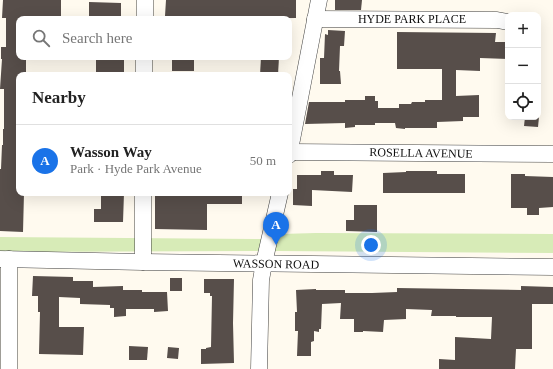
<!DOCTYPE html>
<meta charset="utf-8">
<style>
:root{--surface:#fff;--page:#f2f2f2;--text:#222;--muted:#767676;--line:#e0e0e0;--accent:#1a73e8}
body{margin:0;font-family:Georgia,serif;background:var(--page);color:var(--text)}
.controls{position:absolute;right:12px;top:12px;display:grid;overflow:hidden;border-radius:8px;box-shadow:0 4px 16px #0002}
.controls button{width:36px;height:36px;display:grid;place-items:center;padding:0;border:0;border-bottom:1px solid var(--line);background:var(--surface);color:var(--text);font:20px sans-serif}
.you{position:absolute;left:371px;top:245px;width:14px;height:14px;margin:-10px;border:3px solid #fff;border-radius:50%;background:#1a73e8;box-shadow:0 0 0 6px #1a73e833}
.badge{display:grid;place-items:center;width:26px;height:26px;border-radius:50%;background:var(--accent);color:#fff;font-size:13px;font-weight:700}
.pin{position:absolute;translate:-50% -33px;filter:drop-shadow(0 1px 2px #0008)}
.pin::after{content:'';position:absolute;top:21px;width:14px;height:12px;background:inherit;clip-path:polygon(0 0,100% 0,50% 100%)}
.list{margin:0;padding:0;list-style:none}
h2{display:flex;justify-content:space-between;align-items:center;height:52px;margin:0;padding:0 16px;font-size:17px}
h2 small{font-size:13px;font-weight:400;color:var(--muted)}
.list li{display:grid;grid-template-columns:26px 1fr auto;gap:12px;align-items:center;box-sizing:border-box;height:72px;padding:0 16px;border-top:1px solid var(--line)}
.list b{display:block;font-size:15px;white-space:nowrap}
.list p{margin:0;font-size:13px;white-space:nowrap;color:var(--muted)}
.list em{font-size:13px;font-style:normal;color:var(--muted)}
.icon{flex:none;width:22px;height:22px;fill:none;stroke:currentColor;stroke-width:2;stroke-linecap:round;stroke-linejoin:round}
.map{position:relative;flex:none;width:553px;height:369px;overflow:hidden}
.search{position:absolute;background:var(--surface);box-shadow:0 4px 16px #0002;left:16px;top:16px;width:276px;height:44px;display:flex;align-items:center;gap:10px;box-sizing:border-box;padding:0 14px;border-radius:8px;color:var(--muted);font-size:15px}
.panel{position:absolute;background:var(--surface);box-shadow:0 4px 16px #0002;left:16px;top:72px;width:276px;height:124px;border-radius:8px}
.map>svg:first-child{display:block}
</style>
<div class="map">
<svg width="553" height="369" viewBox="0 0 553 369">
<rect width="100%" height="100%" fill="#fffaef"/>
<!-- green -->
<path fill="#d7ebb7" d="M316,233L553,234V253L277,251L0,252V237L266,239L281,234Z"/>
<!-- building -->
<g fill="#574e4a">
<path d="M3,0H61V19H18L19,57H26V74H19V193H24L23,232L0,231V169H1L2,145H3V129H4V89H0L2,59H1V47H6V18H2Z"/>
<path d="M166,0H296V18L202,19V16H165Z"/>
<path d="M335,0H362L361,10H335Z"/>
<path d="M89,2L121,3V19H89Z"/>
<path d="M328,30L345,31L344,46H340L339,71H340L341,84H320V58H324L325,34L328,35Z"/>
<path d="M397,32L496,33L495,42H508V59L480,58V71L456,70V96L479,95V117H463V121L437,122V128H405V129L396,128L395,123H375V125H355V127L345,128V123L305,124L309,102H345V100H365V96H375V101H378V108H399V104H411L412,102H425V100H442V69H397Z"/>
<path d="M96,57H124V75L96,74Z"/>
<rect x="172" y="57" width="22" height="14"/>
<path d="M261,57H279L278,75H260Z"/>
<path d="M525,117H539L538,127L524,126Z"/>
<path d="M321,171H334V175H353L352,192L312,190V206L293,205V189H297V175H321Z"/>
<path d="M406,171H437V174H465V193H383V173L406,172Z"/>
<path d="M511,174H525V176L553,177V207L539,208V215H527V208H511Z"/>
<path d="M101,193H124L123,222H94V209H101Z"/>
<path d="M155,193H242V204H207V230L155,229Z"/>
<path d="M354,205H377V232L346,231V220H354Z"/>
<path d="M33,276L73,277V281H93V287L123,286V290H142V292H167L168,311L154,312V309H126V316L114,317V308H110V305L80,304V298L59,297V327H84L83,355L39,354L40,312H38V296H32Z"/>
<rect x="170" y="278" width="12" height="13"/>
<path d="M204,279H234L233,323L234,363L201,364V349H206V348L211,347L212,296H210V293H204Z"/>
<path d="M521,286L553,287V304H532V349H516L515,369H439V359L455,360V337L491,339L492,317H456V316H431L432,310L406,309V319L384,320L383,332L363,331V332H354V319H340L341,303L322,304L321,329H319V332L314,331V341L311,342V356H297L298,331H295V312H297L296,290L316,289V290H345V293H372L397,292V288L521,290Z"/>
<path d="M129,346L148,347L147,360H129Z"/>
<path d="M168,347L179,348L178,359L167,358Z"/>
</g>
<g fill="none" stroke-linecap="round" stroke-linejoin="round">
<!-- minor casing -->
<g stroke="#414141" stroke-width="17">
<g id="minor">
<path d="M145,19V0"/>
<path d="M315,19L497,20L508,22"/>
<path d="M144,75V57"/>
<path d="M290,152L553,154"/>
<path d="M289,155L319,0"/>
<path d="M0,259L143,262L553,267"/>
<path d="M143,262V193"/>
<path d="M9,369V259"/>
<path d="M259,369L261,280L264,263L280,193"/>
</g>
</g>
<!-- minor -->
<use href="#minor" stroke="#fff" stroke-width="16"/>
</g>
<g text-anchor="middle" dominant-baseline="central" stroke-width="4" stroke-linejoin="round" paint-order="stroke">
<!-- street labels -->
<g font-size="12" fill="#0e0e0e" stroke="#fff">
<text x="412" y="19">HYDE PARK PLACE</text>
<text transform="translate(421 153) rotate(1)">ROSELLA AVENUE</text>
<text transform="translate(276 264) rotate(1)">WASSON ROAD</text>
</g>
</g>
</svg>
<div class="controls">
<button>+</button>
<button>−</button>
<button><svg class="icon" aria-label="locate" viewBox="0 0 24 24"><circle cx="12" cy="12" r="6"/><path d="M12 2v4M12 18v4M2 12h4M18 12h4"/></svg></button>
</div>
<div class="you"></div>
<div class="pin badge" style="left:276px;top:245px">A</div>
<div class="search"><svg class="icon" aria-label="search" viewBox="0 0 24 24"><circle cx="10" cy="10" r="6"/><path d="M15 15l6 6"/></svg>Search here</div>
<section class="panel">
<h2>Nearby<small></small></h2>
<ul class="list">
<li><span class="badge">A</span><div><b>Wasson Way</b><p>Park · Hyde Park Avenue</p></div><em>50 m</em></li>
</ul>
</section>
</div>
